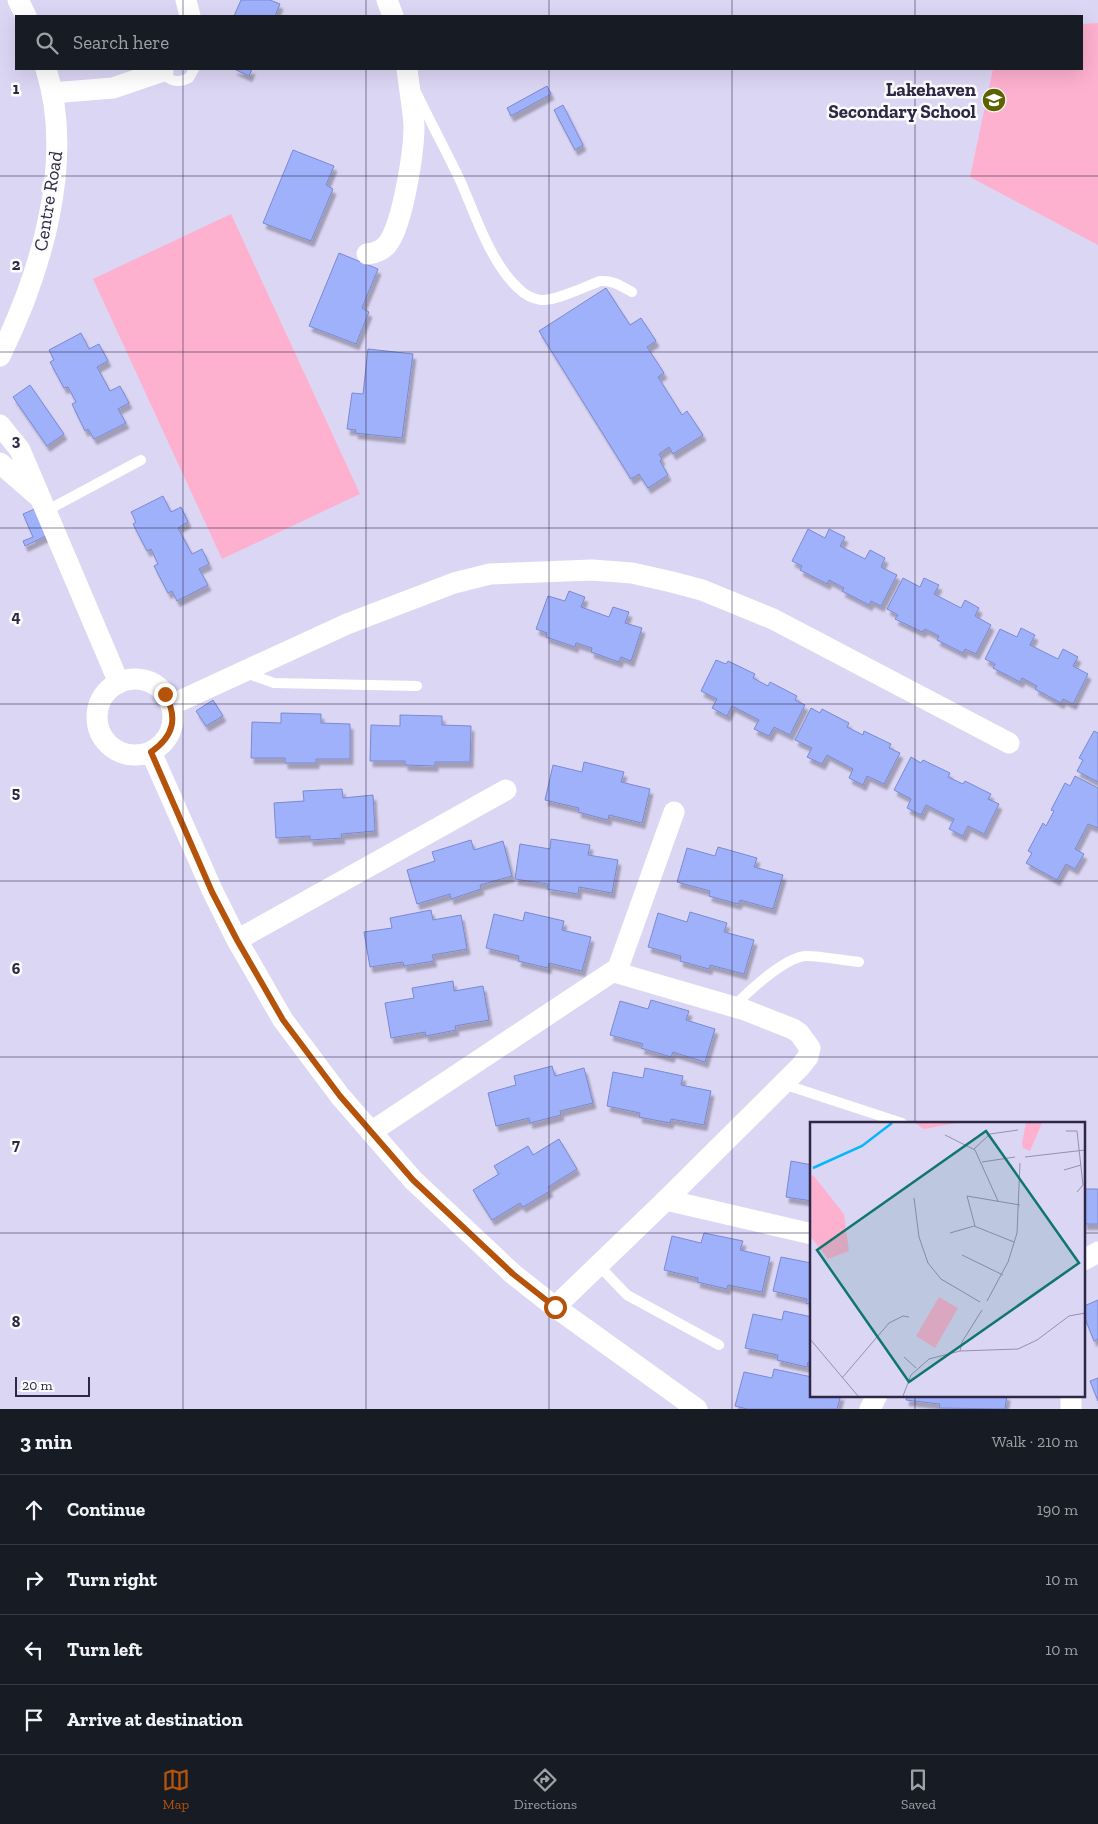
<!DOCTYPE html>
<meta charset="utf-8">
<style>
:root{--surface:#171b24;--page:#20242c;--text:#f1f3f6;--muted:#9ea1a6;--line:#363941;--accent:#b45309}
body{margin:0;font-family:"Zilla Slab",serif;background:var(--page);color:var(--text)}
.scale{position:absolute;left:15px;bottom:12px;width:75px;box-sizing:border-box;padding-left:5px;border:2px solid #2e2745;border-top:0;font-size:14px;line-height:18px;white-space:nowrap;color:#2e2745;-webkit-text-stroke:4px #fcfcfc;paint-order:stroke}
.stop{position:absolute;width:15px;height:15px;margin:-11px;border:4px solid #b45309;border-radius:50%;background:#fff}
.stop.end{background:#b45309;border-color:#fff;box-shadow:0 1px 5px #0008}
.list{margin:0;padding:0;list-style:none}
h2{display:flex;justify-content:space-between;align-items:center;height:65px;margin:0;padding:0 20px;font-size:21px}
h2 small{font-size:16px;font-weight:400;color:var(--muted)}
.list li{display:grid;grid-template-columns:32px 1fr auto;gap:15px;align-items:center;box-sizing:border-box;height:70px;padding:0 20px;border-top:1px solid var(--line)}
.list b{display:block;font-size:19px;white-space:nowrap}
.list em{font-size:16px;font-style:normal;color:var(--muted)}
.icon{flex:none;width:28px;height:28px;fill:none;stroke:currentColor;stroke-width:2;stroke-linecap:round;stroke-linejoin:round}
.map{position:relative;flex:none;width:1098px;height:1409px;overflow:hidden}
.search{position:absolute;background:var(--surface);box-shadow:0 5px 20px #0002;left:15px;right:15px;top:15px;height:55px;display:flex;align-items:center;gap:12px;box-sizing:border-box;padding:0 18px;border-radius:0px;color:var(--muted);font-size:19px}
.sheet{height:345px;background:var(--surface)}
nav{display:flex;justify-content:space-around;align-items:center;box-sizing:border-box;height:70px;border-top:1px solid var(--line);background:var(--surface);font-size:14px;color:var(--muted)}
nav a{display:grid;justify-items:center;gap:2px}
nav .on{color:var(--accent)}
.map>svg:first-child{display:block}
</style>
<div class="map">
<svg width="1098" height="1409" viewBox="0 0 1098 1409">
<defs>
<filter id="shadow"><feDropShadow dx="3" dy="5.5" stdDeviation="1" flood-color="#0004"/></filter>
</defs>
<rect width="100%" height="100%" fill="#dcd6f5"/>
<!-- green -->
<g fill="#feb0cf">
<path d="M1098,23V245L970,177L993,69H1082V24Z"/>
<path d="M231,214L360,494L222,559L93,279Z"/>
</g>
<!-- building -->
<g fill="#a0b1fb" stroke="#7a89d0" filter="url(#shadow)">
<path d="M241,0H270L280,4L275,16H234Z"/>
<path d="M234,69H252L249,76Z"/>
<path d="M547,86L551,94L511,116L507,108Z"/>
<path d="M563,105L583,145L575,150L554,110Z"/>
<path d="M293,150L334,166L326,185L333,189L311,241L263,223Z"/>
<path d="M339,253L378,269L362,308L369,312L356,344L309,326Z"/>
<path d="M606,288L630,325L641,318L656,341L647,347L664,373L658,377L682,415L687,411L703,435L673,454L669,447L659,454L662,459L660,461L668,475L648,488L639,474L631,479L539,331Z"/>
<path d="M81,333L89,349L99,344L108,361L97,367L110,391L120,386L129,403L118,409L126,423L94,439L88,429L85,431L72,404L76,402L68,387L64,388L50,362L54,360L49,350Z"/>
<path d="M368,349L413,354L402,438L355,433L356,430L347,429L352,393L363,394Z"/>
<path d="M30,385L64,434L47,446L13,397Z"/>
<path d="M163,496L171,512L181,507L188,522L178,528L192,554L202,549L209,564L199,569L208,585L177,601L172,591L168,593L154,566L158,564L151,549L147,551L133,524L136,522L131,512Z"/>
<path d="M37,508L48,535L25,546L23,541L33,537L23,514Z"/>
<path d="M808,529L825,538L829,529L845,537L840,546L865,559L870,550L885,558L881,567L897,575L881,606L871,601L869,605L842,591L844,588L829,580L827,584L800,570L802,566L792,561Z"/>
<path d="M903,578L920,587L924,578L939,585L934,594L961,608L965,600L979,608L975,616L991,625L976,654L965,649L963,653L937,640L939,636L925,629L922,632L895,619L898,615L887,609Z"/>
<path d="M569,591L585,597L581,607L609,617L613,607L629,612L625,623L642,628L631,661L621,657L619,662L591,652L592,648L576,643L575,647L546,637L547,633L536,629L548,596L565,601Z"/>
<path d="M1021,628L1035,635L1030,645L1058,659L1063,649L1078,657L1073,666L1088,674L1073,704L1063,699L1061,703L1035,689L1037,686L1022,678L1020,682L993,668L995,664L985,659L1000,629L1017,637Z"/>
<path d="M716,660L726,664L728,661L755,674L753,678L768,686L770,682L797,696L795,700L805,705L790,735L774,727L769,736L754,729L759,720L732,706L727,716L712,708L717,699L701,691Z"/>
<path d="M213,700L223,716L206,726L196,711Z"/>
<path d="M811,708L820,713L822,709L849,723L847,727L863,735L864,731L891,744L889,748L900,753L884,784L867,776L863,785L849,778L853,769L827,755L822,764L807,757L812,748L795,740Z"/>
<path d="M281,713L321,714V723L350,724V759H316V763H285V758H251L252,722L281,723Z"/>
<path d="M400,715L442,716V725L471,726L470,762H435V766L405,765V761H370L371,725L400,726Z"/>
<path d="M1094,731L1098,733V782L1077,771L1083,760L1079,758Z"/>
<path d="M911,757L921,763L923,760L950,773L948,777L963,784L965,781L991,794L988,799L999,804L984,834L968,826L963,836L949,829L954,819L926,805L921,815L907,808L911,799L894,790Z"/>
<path d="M584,762L624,772L621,782L650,789L642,823L609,815L608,820L578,812L579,808L545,800L553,765L582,772Z"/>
<path d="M1075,776L1098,788V828L1088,824L1075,849L1084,854L1075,869L1066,864L1057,880L1026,863L1032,853L1028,851L1043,823L1046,826L1054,811L1051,810L1065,783L1070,786Z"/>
<path d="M342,789L343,798L373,795L375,831L341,834L342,838L310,840V836L276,838L274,803L304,801L303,791Z"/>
<path d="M551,839L590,845L588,855L618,860L612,893L579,887L578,894L547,889L548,884L515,879L520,844L550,849Z"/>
<path d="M471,840L474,850L503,841L512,876L480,885L481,889L451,899L450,894L417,904L407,870L435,861L432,852Z"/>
<path d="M718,847L757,858L754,867L783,875L773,909L740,900L738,904L709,896L710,891L677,882L687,848L715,856Z"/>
<path d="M431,910L433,920L461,915L467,949L432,955L434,961L404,966L403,962L370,967L364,932L392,928L390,918Z"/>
<path d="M525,912L564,921L562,930L591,937L582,971L549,963L548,968L518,961L519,956L486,948L494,914L523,921Z"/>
<path d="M690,912L727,923L724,932L754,940L744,974L710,965L709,969L680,961L681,956L648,947L658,913L687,922Z"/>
<path d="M453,981L454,991L483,986L489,1020L455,1026L456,1030L426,1036L425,1032L391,1038L385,1003L414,998L412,988Z"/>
<path d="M651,1000L689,1011L686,1020L715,1029L705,1062L673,1052L671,1057L641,1048L643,1044L610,1035L620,1001L648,1009Z"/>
<path d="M552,1066L555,1076L584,1068L593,1103L560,1111L561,1115L530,1123L529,1118L496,1126L488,1093L516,1085L514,1076Z"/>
<path d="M645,1068L683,1076L681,1085L711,1091L704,1125L671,1119L670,1123L639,1117L640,1113L607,1106L613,1072L643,1078Z"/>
<path d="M559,1139L577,1169L548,1187L550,1191L523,1207L520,1203L492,1220L473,1190L499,1174L494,1166L528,1146L533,1155Z"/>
<path d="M791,1161L812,1165V1201L786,1197Z"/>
<rect x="1084" y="1189" width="14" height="35"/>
<path d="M704,1233L743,1241L740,1250L770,1257L762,1292L728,1285L727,1289L697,1282L698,1278L664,1270L672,1236L701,1243Z"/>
<path d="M781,1257L811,1263L812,1260V1305L806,1303L807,1299L773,1291Z"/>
<path d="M1098,1300V1339L1094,1341L1084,1316V1306Z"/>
<path d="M784,1311L812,1317V1363L808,1362L807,1367L777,1360L778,1355L745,1348L753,1314L782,1320Z"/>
<path d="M774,1369L812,1377V1395H841L837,1409H747L735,1406L744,1372L772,1378Z"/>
<path d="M1098,1378V1401L1090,1381Z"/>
<path d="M907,1395H1007L1005,1409L939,1408L940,1404L906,1400Z"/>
</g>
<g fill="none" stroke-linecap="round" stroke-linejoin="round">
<!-- lane -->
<g stroke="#fff" stroke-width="10">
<path d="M162,69C167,81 177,84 189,78L194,69"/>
<path d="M417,94C431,123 446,151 460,180C475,214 490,262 518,288C524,294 533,299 541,300C555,301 585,287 600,281C613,280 621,286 632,292"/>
<path d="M46,511L141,460"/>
<path d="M246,673L274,683L417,686"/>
<path d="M733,1007C748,992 784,958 805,956C817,955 845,961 859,962"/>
<path d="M783,1084L902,1123"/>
<path d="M600,1262L604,1271L627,1295L719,1345"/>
</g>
<!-- street -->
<g stroke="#fff" stroke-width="21">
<path d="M18,0L26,16"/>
<path d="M186,0L190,16"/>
<path d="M387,0L393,16"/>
<path d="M52,93L113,88L163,71"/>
<path d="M367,254C376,253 384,250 389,242C403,221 414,152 414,126C413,107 409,88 407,69"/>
<path d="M0,356C41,273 75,161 46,69"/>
<path d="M0,425L20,450L119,683"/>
<path d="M0,463L38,496"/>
<circle cx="135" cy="717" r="38"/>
<path d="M171,705L347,624L454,583L490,574L592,570L632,573L672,582L702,590L773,619L1009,743"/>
<path d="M151,752L213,892L237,940L283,1020L340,1096L413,1180L513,1274L555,1307L697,1409"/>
<path d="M237,940L506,790"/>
<path d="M371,1132L618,968L674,812"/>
<path d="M666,1200L812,1234"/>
<path d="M1084,1260L1098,1252"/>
<path d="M555,1307L666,1200L800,1067L808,1057L810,1048L799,1033L793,1029L745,1010L614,972"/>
<path d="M1071,1395V1409"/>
<path d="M870,1409L877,1395"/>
</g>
</g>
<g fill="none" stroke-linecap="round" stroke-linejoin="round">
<!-- route -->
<path stroke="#b45309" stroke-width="6" d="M165,694C178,718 174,736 151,752L212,892L237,940L283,1020L340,1096L413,1180L513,1274L555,1307"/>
</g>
<!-- grid -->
<path fill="none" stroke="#2e2745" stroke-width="1" stroke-opacity="0.55" d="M183,0V16M366,0V16M549,0V16M732,0V16M915,0V16M183,69V1409M366,69V1409M549,69V1409M732,69V1409M915,69V1123M0,176H1098M0,352H1098M0,528H1098M0,704H1098M0,881H1098M0,1057H1098M0,1233H812M1084,1233H1098M915,1395V1409"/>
<!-- icons -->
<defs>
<g id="school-disc" transform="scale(1.25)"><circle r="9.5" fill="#5d6300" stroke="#fcfcfc"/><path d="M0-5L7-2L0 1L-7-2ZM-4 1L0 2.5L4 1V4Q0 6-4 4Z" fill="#fff"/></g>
</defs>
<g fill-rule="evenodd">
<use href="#school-disc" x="994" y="100"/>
</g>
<g text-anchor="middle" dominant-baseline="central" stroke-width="5" stroke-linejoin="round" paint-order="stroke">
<!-- poi labels -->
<g font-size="19" font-weight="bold" fill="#2e2745" stroke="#fcfcfc" text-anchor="end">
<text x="976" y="89">Lakehaven<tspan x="976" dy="22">Secondary School</tspan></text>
</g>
<!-- street labels -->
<g font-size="19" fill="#2e2745" stroke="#fcfcfc">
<text transform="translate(48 201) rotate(-81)">Centre Road</text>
</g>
</g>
<!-- overview -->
<g transform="translate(810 1122)">
<rect width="275" height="275" fill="#dcd6f5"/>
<path d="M105,1H147L114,7ZM216,1H232L220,29L213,26L212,21ZM3,53L34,92L39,129L18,137L0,114V56ZM129,175L148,186L125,226L106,214Z" fill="#feb0cf"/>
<path fill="none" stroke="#06b7fa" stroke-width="2.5" d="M3,46L52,24L82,1"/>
<path fill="none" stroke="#9690af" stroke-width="1" d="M256,9H267L273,63L267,70M135,13L165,28L188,79M164,27L180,12L208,8M215,35L275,28M172,40L205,35M254,48L271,43M104,76L109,115L118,141L131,157L170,180M165,104L157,74L210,83M140,111L164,104L204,120M152,133L193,153M177,179L198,140L207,111L210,41M0,217L48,274M150,229L152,220L172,188M94,235L106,246M32,256L79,201L93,194L99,195M93,274L101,253L119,237L150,229L208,227L227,218L259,194L275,191"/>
<path fill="#0f766e" fill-opacity="0.15" stroke="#0f766e" stroke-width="2.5" d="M176,9L269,141L99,260L7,128Z"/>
<rect width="275" height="275" fill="none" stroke="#2e2745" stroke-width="2.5"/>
</g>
<g font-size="16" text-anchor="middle" font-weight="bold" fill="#2e2745" stroke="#fcfcfc" stroke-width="5" stroke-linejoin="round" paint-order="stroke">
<text x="16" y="94">1</text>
<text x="16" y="270">2</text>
<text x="16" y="446">3</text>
<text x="16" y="622">4</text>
<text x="16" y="798">5</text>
<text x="16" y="974">6</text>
<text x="16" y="1150">7</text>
<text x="16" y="1327">8</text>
</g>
</svg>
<div class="scale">20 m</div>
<div class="stop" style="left:555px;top:1307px"></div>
<div class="stop end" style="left:165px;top:694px"></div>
<div class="search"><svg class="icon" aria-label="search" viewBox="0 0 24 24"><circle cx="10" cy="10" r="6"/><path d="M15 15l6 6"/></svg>Search here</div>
</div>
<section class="sheet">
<h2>3 min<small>Walk · 210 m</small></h2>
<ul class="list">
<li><svg class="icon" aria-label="ahead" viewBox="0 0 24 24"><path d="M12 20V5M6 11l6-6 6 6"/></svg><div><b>Continue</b></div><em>190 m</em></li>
<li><svg class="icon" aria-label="right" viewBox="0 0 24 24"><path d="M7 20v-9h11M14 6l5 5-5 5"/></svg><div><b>Turn right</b></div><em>10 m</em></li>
<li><svg class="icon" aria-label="left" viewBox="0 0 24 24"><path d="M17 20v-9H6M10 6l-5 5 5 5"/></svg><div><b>Turn left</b></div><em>10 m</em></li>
<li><svg class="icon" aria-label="arrive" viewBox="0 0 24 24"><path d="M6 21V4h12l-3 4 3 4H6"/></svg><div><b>Arrive at destination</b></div></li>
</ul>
</section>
<nav>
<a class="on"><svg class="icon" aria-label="map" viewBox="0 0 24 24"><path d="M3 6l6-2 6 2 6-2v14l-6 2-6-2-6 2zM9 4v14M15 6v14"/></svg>Map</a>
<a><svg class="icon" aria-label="directions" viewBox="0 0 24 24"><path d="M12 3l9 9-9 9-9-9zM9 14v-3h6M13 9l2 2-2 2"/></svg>Directions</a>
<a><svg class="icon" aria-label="saved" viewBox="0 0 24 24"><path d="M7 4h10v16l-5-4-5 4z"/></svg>Saved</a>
</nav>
